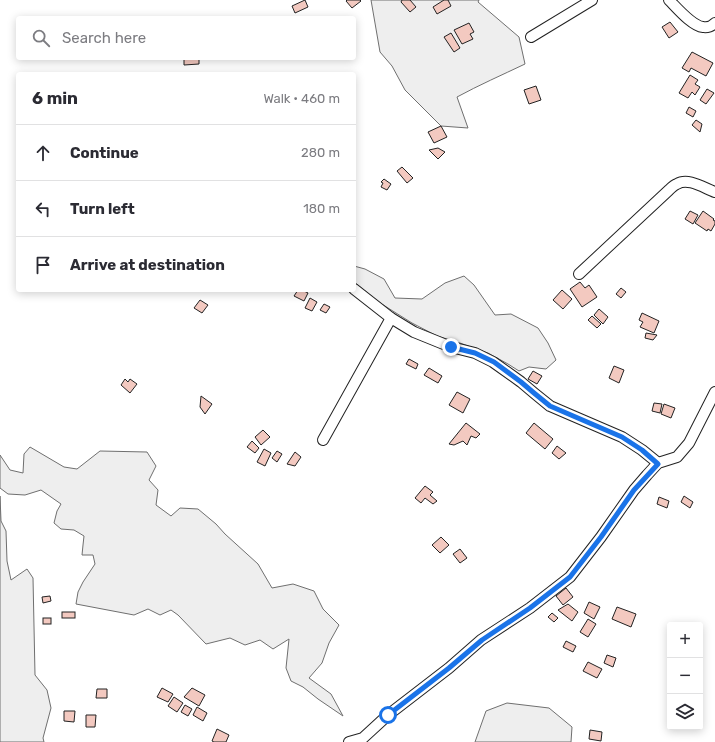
<!DOCTYPE html>
<meta charset="utf-8">
<style>
:root{--surface:#fff;--page:#f7f7f7;--text:#2b2b33;--muted:#7c7c81;--line:#e1e1e2}
body{margin:0;font-family:Rubik,sans-serif;background:var(--page);color:var(--text)}
.controls{position:absolute;right:12px;bottom:12px;display:grid;overflow:hidden;border-radius:4px;box-shadow:0 2px 10px #0003}
.controls button{width:36px;height:36px;display:grid;place-items:center;padding:0;border:0;border-bottom:1px solid var(--line);background:var(--surface);color:var(--text);font:20px sans-serif}
.stop{position:absolute;width:12px;height:12px;margin:-9px;border:3px solid #1a73e8;border-radius:50%;background:#fff}
.stop.end{background:#1a73e8;border-color:#fff;box-shadow:0 1px 4px #0008}
.list{margin:0;padding:0;list-style:none}
h2{display:flex;justify-content:space-between;align-items:center;height:52px;margin:0;padding:0 16px;font-size:17px}
h2 small{font-size:13px;font-weight:400;color:var(--muted)}
.list li{display:grid;grid-template-columns:26px 1fr auto;gap:12px;align-items:center;box-sizing:border-box;height:56px;padding:0 16px;border-top:1px solid var(--line)}
.list b{display:block;font-size:15px;white-space:nowrap}
.list em{font-size:13px;font-style:normal;color:var(--muted)}
.icon{flex:none;width:22px;height:22px;fill:none;stroke:currentColor;stroke-width:2;stroke-linecap:round;stroke-linejoin:round}
.map{position:relative;flex:none;width:715px;height:742px;overflow:hidden}
.search{position:absolute;background:var(--surface);box-shadow:0 2px 10px #0003;left:16px;top:16px;width:340px;height:44px;display:flex;align-items:center;gap:10px;box-sizing:border-box;padding:0 14px;border-radius:4px;color:var(--muted);font-size:15px}
.panel{position:absolute;background:var(--surface);box-shadow:0 2px 10px #0003;left:16px;top:72px;width:340px;height:220px;border-radius:4px}
.map>svg:first-child{display:block}
</style>
<div class="map">
<svg width="715" height="742" viewBox="0 0 715 742">
<rect width="100%" height="100%" fill="#fff"/>
<!-- green -->
<g fill="#eee" stroke="#6f6f6f">
<path d="M371,0H479L478,2L519,37L525,64C502,75 479,85 457,97L468,128L441,126L405,90L392,66L380,52Z"/>
<path d="M354,266L365,269L384,279L395,298L422,299L445,283L464,276L474,285L495,315L511,314L538,328L548,343L556,360L546,369L529,367L519,371L508,364L488,353L457,342L437,336L412,323L380,303L354,282Z"/>
<path d="M30,447L64,467L77,469L100,451L147,452L156,466L149,480L158,490L156,505L171,516L180,508L198,509L216,524L225,534L258,564L272,588L293,584L314,591L323,609L339,625L329,643L322,663L309,678L331,694L343,716L318,699L303,687L291,681L286,668L289,639L273,649L260,640L245,645L230,638L206,644L178,615L171,610L160,615L148,609L134,615L76,604L78,592L83,582L95,564L93,555H82L83,545L84,536L74,530L61,529L54,523L57,511L61,504L41,490L25,495L8,494L0,488V455L10,470L23,473L24,454Z"/>
<path d="M0,496L1,521L6,531L7,561L11,580L27,569L33,578L35,675L47,690L51,708L43,738L44,742H0Z"/>
<path d="M507,703L549,708L572,727L571,742H475L486,711Z"/>
</g>
<!-- building -->
<g fill="#f3c9c0" stroke="#222">
<path d="M305,0L308,7L295,13L292,6Z"/>
<path d="M347,0H360L361,1L352,8L346,1Z"/>
<path d="M402,0H410L416,7L410,12L401,2Z"/>
<path d="M444,0H448L451,6L437,14L433,7Z"/>
<path d="M670,22L678,32L669,38L662,27Z"/>
<path d="M469,23L474,32L470,34L473,39L462,44L454,30Z"/>
<path d="M451,33L460,48L454,52L444,37Z"/>
<path d="M692,52L713,63L706,76L691,68L689,72L682,68Z"/>
<path d="M184,58H199V64L184,65Z"/>
<path d="M690,75L698,80L695,84L700,87L695,95L692,92L688,98L679,93Z"/>
<path d="M536,86L541,100L529,104L524,90Z"/>
<path d="M707,89L714,93L706,104L700,100Z"/>
<path d="M689,107L696,111L693,117L686,113Z"/>
<path d="M696,120L702,124L700,132L692,125Z"/>
<path d="M441,126L447,137L434,143L428,132Z"/>
<path d="M438,148L445,152L438,159L429,150Z"/>
<path d="M402,167L413,178L407,183L397,171Z"/>
<path d="M384,179L391,184L387,190L381,187L383,183L381,182Z"/>
<path d="M690,211L698,215L693,224L685,219Z"/>
<path d="M703,211L714,219L713,220L715,221V224L711,231L708,229L707,231L695,223Z"/>
<path d="M580,282L585,288L589,285L597,297L582,307L570,289Z"/>
<path d="M621,288L626,292L621,298L616,294Z"/>
<path d="M298,290H302L308,293L304,301L294,296Z"/>
<path d="M562,290L572,299L563,309L553,300Z"/>
<path d="M310,298L317,302L312,311L305,308Z"/>
<path d="M200,300L208,305L202,313L194,308Z"/>
<path d="M324,304L330,307L326,313L320,310Z"/>
<path d="M599,309L608,317L603,324L594,315Z"/>
<path d="M642,313L659,321L654,333L640,327L643,322L639,320Z"/>
<path d="M592,316L601,324L597,328L588,320Z"/>
<path d="M646,333L657,335L653,340L645,338Z"/>
<path d="M409,359L418,364L416,369L406,364Z"/>
<path d="M614,366L624,370L619,383L609,378Z"/>
<path d="M429,368L442,376L438,383L424,375Z"/>
<path d="M533,371L542,376L537,384L528,379Z"/>
<path d="M125,379L128,382L130,379L137,384L130,393L121,385Z"/>
<path d="M457,392L470,399L463,413L449,405Z"/>
<path d="M201,396L212,404L205,414L200,407Z"/>
<path d="M654,403L662,404L660,413L652,411Z"/>
<path d="M664,404L675,408L671,418L661,414Z"/>
<path d="M466,423L480,434L476,438L471,436L467,445L463,441L454,445L449,444Z"/>
<path d="M534,423L553,439L545,449L526,433Z"/>
<path d="M263,430L270,437L261,445L255,437Z"/>
<path d="M252,441L259,448L255,453L247,447Z"/>
<path d="M557,446L566,453L559,459L552,453Z"/>
<path d="M264,449L271,453L265,466L257,462Z"/>
<path d="M277,451L282,454L277,462L272,458Z"/>
<path d="M295,452L301,457L295,466L287,464Z"/>
<path d="M425,486L433,492L430,495L437,501L433,504L425,498L421,503L415,498Z"/>
<path d="M684,496L693,502L690,508L681,502Z"/>
<path d="M659,497L669,501L667,508L657,504Z"/>
<path d="M441,537L449,545L440,553L432,545Z"/>
<path d="M460,549L467,558L460,563L453,554Z"/>
<path d="M566,588L573,597L563,605L556,596Z"/>
<path d="M50,596L51,601L43,603L42,597Z"/>
<path d="M589,602L600,607L594,619L584,613Z"/>
<path d="M568,604L578,612L572,621L558,610Z"/>
<path d="M617,607L636,614L631,627L612,619Z"/>
<rect x="62" y="612" width="13" height="6"/>
<path d="M552,613L558,618L554,622L548,617Z"/>
<rect x="43" y="618" width="8" height="6"/>
<path d="M588,619L596,624L588,637L580,632Z"/>
<path d="M566,641L576,646L573,652L563,647Z"/>
<path d="M607,655L616,658L613,667L604,663Z"/>
<path d="M588,662L602,669L597,678L583,671Z"/>
<path d="M162,688L173,694L168,702L157,697Z"/>
<path d="M192,688L205,695L199,706L184,697Z"/>
<path d="M97,689H107V698H96Z"/>
<path d="M174,697L183,703L177,712L168,706Z"/>
<path d="M185,705L192,709L188,716L181,712Z"/>
<path d="M197,707L207,713L203,721L193,715Z"/>
<path d="M64,711H75L74,722L64,721Z"/>
<path d="M86,715H96L95,727H86Z"/>
<path d="M217,729L229,735L226,742H214L212,741Z"/>
<path d="M590,730L602,732L601,741L589,739Z"/>
</g>
<g fill="none" stroke-linecap="round" stroke-linejoin="round">
<!-- minor casing -->
<g stroke="#222" stroke-width="12">
<g id="minor">
<path d="M669,0C677,8 692,26 703,27C707,28 712,26 715,23"/>
<path d="M531,37L592,0"/>
<path d="M579,274L669,190C671,188 674,185 677,184C688,177 704,188 715,192"/>
<path d="M354,289L391,318L414,332L451,347L475,353L493,362L521,382L534,393L550,406L622,437L642,450L658,463"/>
<path d="M323,440L391,318"/>
<path d="M349,742L363,738L388,715L449,668L481,640L530,608L570,577L601,537L634,490L647,475L658,463L677,457L689,443L715,392"/>
</g>
</g>
<!-- minor -->
<use href="#minor" stroke="#fff" stroke-width="10"/>
</g>
<g fill="none" stroke-linecap="round" stroke-linejoin="round">
<!-- route -->
<path stroke="#1a73e8" stroke-width="5" d="M388,715L449,668L482,640L530,608L570,577L601,537L634,490L658,464L642,450L622,437L550,406L534,393L521,382L494,362L475,353L451,347"/>
</g>
</svg>
<div class="controls">
<button>+</button>
<button>−</button>
<button><svg class="icon" aria-label="layers" viewBox="0 0 24 24"><path d="M12 4l9 5-9 5-9-5zM3 14l9 5 9-5"/></svg></button>
</div>
<div class="stop" style="left:388px;top:715px"></div>
<div class="stop end" style="left:451px;top:347px"></div>
<div class="search"><svg class="icon" aria-label="search" viewBox="0 0 24 24"><circle cx="10" cy="10" r="6"/><path d="M15 15l6 6"/></svg>Search here</div>
<section class="panel">
<h2>6 min<small>Walk · 460 m</small></h2>
<ul class="list">
<li><svg class="icon" aria-label="ahead" viewBox="0 0 24 24"><path d="M12 20V5M6 11l6-6 6 6"/></svg><div><b>Continue</b></div><em>280 m</em></li>
<li><svg class="icon" aria-label="left" viewBox="0 0 24 24"><path d="M17 20v-9H6M10 6l-5 5 5 5"/></svg><div><b>Turn left</b></div><em>180 m</em></li>
<li><svg class="icon" aria-label="arrive" viewBox="0 0 24 24"><path d="M6 21V4h12l-3 4 3 4H6"/></svg><div><b>Arrive at destination</b></div></li>
</ul>
</section>
</div>
